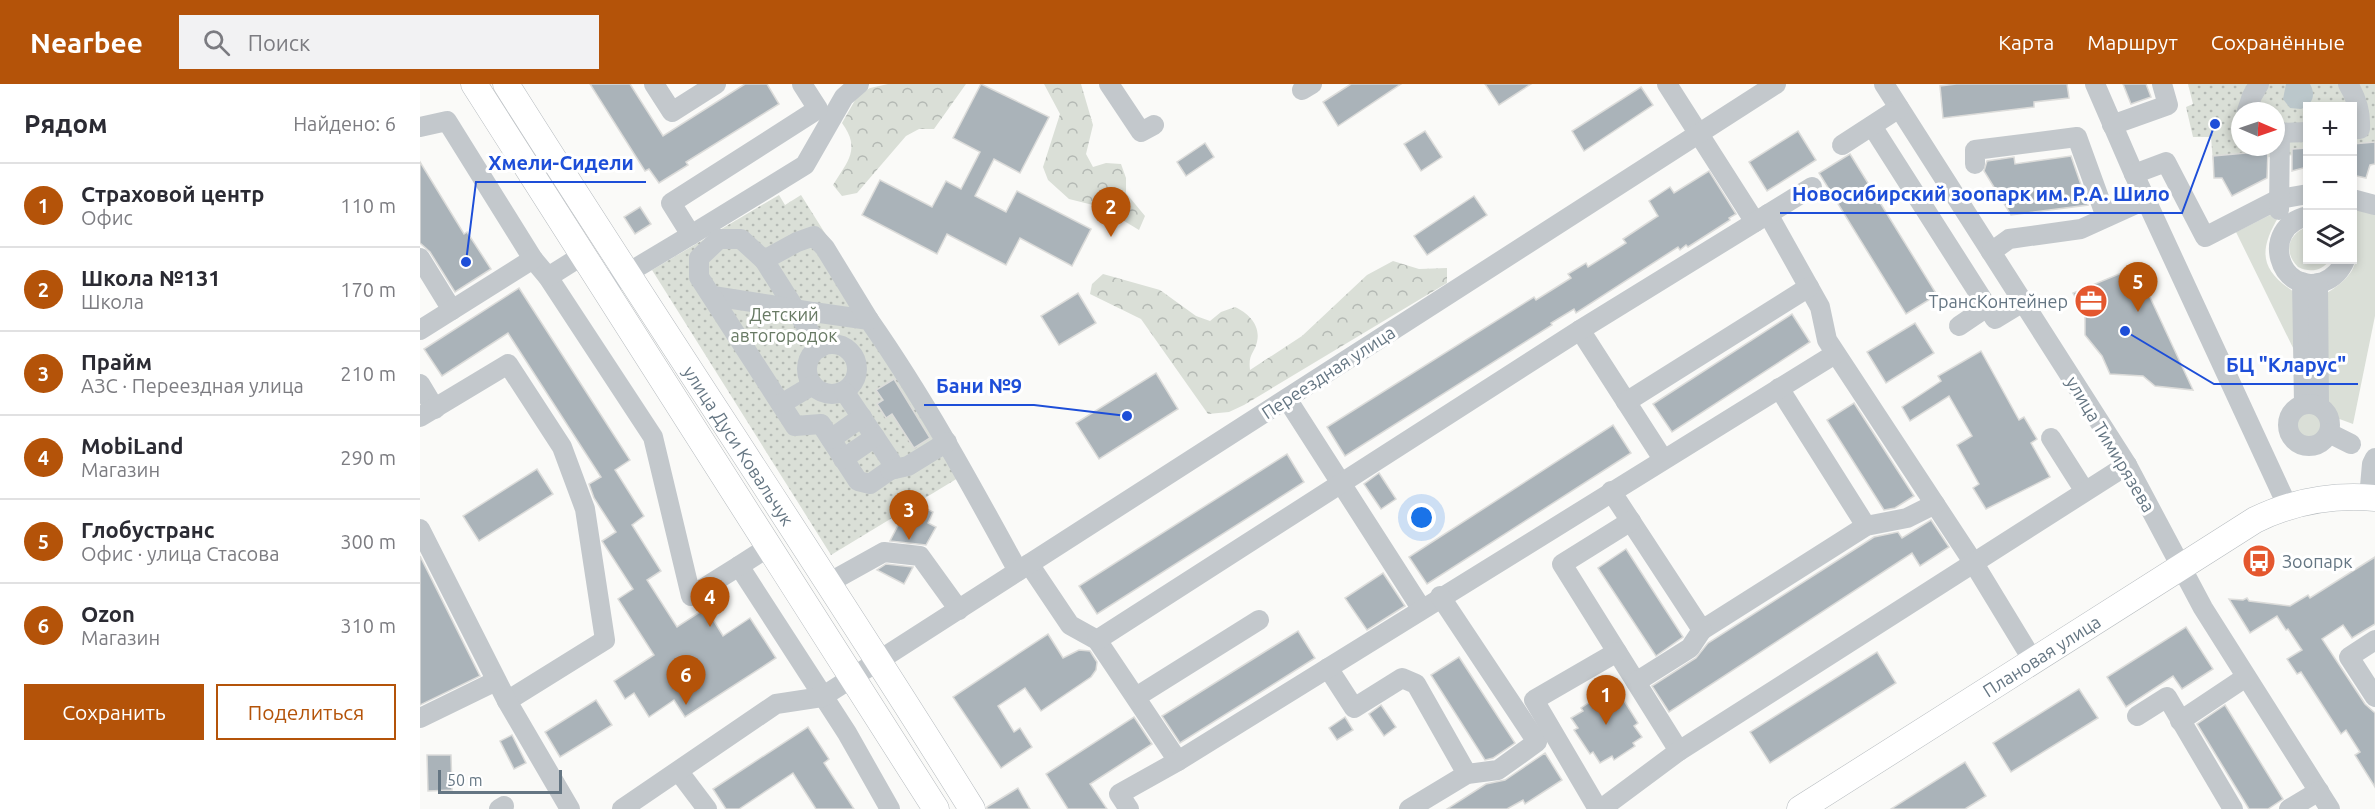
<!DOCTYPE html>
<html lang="ru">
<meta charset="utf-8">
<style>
:root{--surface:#fff;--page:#f2f2f3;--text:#2b2b33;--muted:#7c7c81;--line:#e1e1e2;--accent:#b45309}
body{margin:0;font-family:Ubuntu,sans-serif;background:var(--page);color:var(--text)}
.controls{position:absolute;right:18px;top:18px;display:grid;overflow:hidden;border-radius:0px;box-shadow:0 3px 9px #0003}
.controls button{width:54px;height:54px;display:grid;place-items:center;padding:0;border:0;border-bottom:2px solid var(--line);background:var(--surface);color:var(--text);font:30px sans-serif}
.compass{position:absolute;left:1811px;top:18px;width:54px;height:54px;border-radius:50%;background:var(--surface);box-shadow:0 3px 9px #0003;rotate:92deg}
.scale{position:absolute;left:18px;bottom:15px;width:124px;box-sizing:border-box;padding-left:6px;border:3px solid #657683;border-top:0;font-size:16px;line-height:21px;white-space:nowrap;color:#657683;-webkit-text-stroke:4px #fff;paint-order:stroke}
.you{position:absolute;left:1002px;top:434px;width:21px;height:21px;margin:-15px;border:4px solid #fff;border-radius:50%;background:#1a73e8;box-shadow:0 0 0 9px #1a73e833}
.badge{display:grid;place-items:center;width:39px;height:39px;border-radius:50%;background:var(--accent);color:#fff;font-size:20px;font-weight:700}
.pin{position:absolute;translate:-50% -50px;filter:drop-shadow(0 2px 3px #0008)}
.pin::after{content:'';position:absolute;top:32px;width:21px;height:18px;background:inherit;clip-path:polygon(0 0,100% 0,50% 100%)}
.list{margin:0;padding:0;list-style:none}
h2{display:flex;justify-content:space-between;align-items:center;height:78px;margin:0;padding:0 24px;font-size:26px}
h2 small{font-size:20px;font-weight:400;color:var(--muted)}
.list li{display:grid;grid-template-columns:39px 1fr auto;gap:18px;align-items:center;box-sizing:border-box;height:84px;padding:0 24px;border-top:2px solid var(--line)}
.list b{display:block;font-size:22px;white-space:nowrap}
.list p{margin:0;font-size:20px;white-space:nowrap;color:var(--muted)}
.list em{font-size:20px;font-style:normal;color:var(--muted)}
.actions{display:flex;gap:12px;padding:18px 24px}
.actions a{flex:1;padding:14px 0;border:2px solid var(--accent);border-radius:0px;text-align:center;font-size:21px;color:var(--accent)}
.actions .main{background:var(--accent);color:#fff}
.icon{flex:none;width:33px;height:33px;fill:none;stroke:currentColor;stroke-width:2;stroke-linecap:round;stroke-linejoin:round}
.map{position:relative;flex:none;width:1955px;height:725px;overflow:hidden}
header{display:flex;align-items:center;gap:36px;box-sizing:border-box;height:84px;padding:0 30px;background:var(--accent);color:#fff}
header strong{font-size:28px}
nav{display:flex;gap:33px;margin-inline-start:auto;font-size:21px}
.search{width:420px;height:54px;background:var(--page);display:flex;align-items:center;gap:15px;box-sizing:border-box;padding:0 21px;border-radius:0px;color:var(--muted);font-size:22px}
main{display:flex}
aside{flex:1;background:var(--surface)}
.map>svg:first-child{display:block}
</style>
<header>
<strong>Nearbee</strong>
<div class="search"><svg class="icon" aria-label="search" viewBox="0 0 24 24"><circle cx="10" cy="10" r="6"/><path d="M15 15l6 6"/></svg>Поиск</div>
<nav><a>Карта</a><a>Маршрут</a><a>Сохранённые</a></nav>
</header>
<main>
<aside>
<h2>Рядом<small>Найдено: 6</small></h2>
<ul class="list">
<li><span class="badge">1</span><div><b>Страховой центр</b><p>Офис</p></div><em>110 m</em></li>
<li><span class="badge">2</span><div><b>Школа №131</b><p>Школа</p></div><em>170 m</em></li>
<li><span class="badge">3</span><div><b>Прайм</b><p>АЗС · Переездная улица</p></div><em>210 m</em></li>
<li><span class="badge">4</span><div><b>MobiLand</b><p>Магазин</p></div><em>290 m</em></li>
<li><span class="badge">5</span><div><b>Глобустранс</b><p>Офис · улица Стасова</p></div><em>300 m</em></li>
<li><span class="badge">6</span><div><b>Ozon</b><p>Магазин</p></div><em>310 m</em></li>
</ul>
<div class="actions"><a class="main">Сохранить</a><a>Поделиться</a></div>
</aside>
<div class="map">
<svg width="1955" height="725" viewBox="0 0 1955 725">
<defs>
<pattern id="forest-crowns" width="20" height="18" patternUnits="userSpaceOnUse" patternTransform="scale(1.5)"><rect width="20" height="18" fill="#dadfd7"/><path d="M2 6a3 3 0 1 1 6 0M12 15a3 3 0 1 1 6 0" fill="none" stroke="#b4b9b4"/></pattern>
<pattern id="park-dots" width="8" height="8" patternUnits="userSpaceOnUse" patternTransform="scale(1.5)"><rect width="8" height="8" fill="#dadfd7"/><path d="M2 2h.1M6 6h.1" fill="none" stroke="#b4b9b4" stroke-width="1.8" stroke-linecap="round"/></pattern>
</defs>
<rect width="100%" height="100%" fill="#fafaf8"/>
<!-- grass -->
<g fill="#dadfd7">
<path d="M1933,124L1955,131V232L1933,340L1914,333L1905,314L1904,211C1951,182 1933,169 1933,124Z"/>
<path d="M1852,130L1859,132C1837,169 1841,187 1877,210L1878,274L1816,148Z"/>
<path d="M1887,143L1888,176H1910C1902,187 1890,189 1878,183C1863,168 1868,150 1887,143Z"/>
<circle cx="1891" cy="340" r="15"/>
</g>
<!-- forest -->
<g fill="url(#forest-crowns)">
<path d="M468,0H546L514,45H499L486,52L437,109L422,112L413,101C428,77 441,65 422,39L438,11L450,4Z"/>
<path d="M624,0H661L673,41L666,70L673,83L686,79L701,80L706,94V109L725,132L719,146L681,123L649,115L628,96L623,83L640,30Z"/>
<path d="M973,177L999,185L1027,184V199L824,321L809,328L788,330L721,235L670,210L672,200L683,190L740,206L776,232L790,237L801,228L815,223C828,229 841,241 837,258C834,270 828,270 830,286L882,252L947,191Z"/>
</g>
<!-- park -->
<g fill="url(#park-dots)" fill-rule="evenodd">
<path d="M1768,0H1955V64L1933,66L1932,22H1888L1887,70L1793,78L1791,53H1773L1766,23L1773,20ZM1820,27H1856V63H1820Z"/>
<path d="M359,111L365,121L381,111L546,374L538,394L411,471L232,186Z"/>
</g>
<!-- water -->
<path fill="#bbc7cb" d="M1866,0H1890C1896,11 1893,20 1881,25L1870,24L1863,15Z"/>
<!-- building -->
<g fill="#aab3b9" stroke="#dcdcda" stroke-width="1.5">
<path d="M170,0H210L243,52L325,0H347L359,20L266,78L268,81L239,99L229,85L225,87Z"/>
<path d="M561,0L629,33L600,89L574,75L555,112L586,128L597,107L671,145L652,182L600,154L586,181L527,150L517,170L442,131L460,96L512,123L526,97L541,105L560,68L533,54Z"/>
<path d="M931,0H981L918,42L903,18Z"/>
<path d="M1065,0H1111L1079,21Z"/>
<path d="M1536,0H1647L1649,14L1614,18V23L1523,34L1520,2Z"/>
<path d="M1703,0H1726L1731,13L1711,20Z"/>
<path d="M1221,3L1233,21L1164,67L1152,47Z"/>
<path d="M1005,47L1022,73L1001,87L984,60Z"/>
<path d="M1378,47L1396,76L1347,107L1329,78Z"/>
<path d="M1955,58V80L1950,81L1946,94L1932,91V60Z"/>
<path d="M785,59L794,73L766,92L757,78Z"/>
<path d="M1887,64V83L1872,87V65Z"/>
<path d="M1848,67L1847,94L1812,112L1802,94H1794L1793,72Z"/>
<path d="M1430,70L1517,211L1486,230L1399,89Z"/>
<path d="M1651,72L1668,121L1591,131L1564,87L1567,77L1594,73L1595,80Z"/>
<path d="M0,78L44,150L47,148L71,185L35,208L10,168L0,159Z"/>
<path d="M1289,87L1316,130L1309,134L1310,136L1268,163L1266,161L1260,166L1258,163L1156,229L1154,225L1131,239L1132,241L925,372L907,343L1114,213L1116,216L1151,194L1148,190L1166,179L1168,183L1206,159L1203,155L1238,132L1229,117L1250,103L1254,109Z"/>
<path d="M1054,112L1067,131L1007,171L994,152Z"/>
<path d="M220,123L231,140L215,150L204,133Z"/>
<path d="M1716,183L1773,306L1735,302L1723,292L1690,290L1682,272L1665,251V230L1653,209Z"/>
<path d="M99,204L210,376L195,386L224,432L212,441L241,487L227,496L257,543L286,524L303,552L330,534L356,574L265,633L254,616L229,633L214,609L205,615L194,597L234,571L198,515L213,505L182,457L196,448L174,414L169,400L181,393L88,249L22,292L4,265Z"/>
<path d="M658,209L676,239L639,261L621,232Z"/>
<path d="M1372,230L1390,258L1252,348L1233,320Z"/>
<path d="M1495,239L1514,269L1466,299L1447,268Z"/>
<path d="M1561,267L1599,336L1604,333L1617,355L1611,359L1630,393L1566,425L1553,404L1559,400L1537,361L1552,352L1529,312L1490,337L1482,323L1521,297L1518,292Z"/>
<path d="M736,289L758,325L679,375L656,339Z"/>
<path d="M474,295L510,354L494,364L472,330L466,334L457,320L463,316L456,306Z"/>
<path d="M1434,319L1494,412L1475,424L1464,426L1407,336Z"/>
<path d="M1193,341L1211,369L1007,500L989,473Z"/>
<path d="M867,370L884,398L677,530L659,502Z"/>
<path d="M117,385L133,410L59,457L43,432Z"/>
<path d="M959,389L976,415L961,425L944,400Z"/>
<path d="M499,421L513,428L508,439L516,443L506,461L470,457L485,428L493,431Z"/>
<path d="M1511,436L1529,463L1500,482L1492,469L1249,628L1232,602L1276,574L1288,559L1454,453L1478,448L1482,454Z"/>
<path d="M1206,465L1263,553L1236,572L1178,484Z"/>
<path d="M0,472L60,592L0,621Z"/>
<path d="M1955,473V540L1932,554L1923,541L1902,555L1945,620L1955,629V703L1935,671L1940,668L1926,646L1921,650L1881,588L1877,590L1867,575L1882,566L1868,545L1866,546L1857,532L1830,549L1809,515L1823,516L1827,514L1829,517L1870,522L1888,511L1890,514Z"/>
<path d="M466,480L493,483L484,500L457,486Z"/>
<path d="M963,489L985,522L947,546L925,514Z"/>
<path d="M1766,543L1793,585L1762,605L1753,592L1706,623L1687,593Z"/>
<path d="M878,547L895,574L760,659L742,632Z"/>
<path d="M628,550L643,574L659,566L670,567L677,578L676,586L671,593L621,627L605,604L578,622L594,648L600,644L612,663L581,684L533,613Z"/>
<path d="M1457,568L1476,599L1350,679L1330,648Z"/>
<path d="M1039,573L1095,659L1073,674L1065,676L1011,591Z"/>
<path d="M1659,605L1678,634L1591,688L1573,659Z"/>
<path d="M1192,608L1199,618L1203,615L1218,639L1214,642L1222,653L1213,659L1215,662L1194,676L1192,672L1180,679L1173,668L1170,670L1154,646L1158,644L1151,634L1163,627L1161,624L1182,610L1184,613Z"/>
<path d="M176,616L192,641L140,673L125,648Z"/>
<path d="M961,621L976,643L964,652L949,630Z"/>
<path d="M1805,621L1863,715L1848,725H1829L1777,640Z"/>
<path d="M714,633L732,660L670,700L687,725H648L626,690Z"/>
<path d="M925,633L933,646L917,656L909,644Z"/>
<path d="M388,643L409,675L404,679L434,725H396L373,689L319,725H306L293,705Z"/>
<path d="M92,651L106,679L94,685L80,657Z"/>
<path d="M1125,669L1142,696L1105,720L1103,716L1087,725H1027L1066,700L1085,696Z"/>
<path d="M7,671H31L32,706L8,707Z"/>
<path d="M1545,678L1566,712L1545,725H1471Z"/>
<path d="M598,704L610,725H567V723Z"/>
</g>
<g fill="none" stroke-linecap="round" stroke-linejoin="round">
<!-- major casing -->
<g stroke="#b5babe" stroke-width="27">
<g id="major">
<path d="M54,0L516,725"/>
<path id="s1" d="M86,0C239,243 400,481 552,725"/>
<path id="s2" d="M1380,725L1835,436C1874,417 1912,410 1955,414"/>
</g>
</g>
<!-- minor -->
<g stroke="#c3c8cc" stroke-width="20">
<path d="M234,0L252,28L296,0"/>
<path d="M689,0L721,48L734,41"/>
<path d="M1247,0L1335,138"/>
<path d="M1464,0L1707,381L1783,524L1910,725"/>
<path d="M1675,0L1714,90L1867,421"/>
<path d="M1928,0C1936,13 1941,29 1940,45H1932"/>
<path d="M882,6L892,0"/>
<path d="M1827,27L1832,12L1839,0"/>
<path d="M1692,41L1748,21L1742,0"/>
<path d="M1452,42L1575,235L1603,218"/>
<path d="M0,43L27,37L113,175L128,193L233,353L271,512L319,482L427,649L470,725"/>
<path d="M1856,49L1888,48"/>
<path d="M1422,61L1479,24"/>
<path d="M1555,80V66L1657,53L1686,133"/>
<path d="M1714,90L1746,78L1785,153L1859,115L1888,110"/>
<path d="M1932,115L1955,121"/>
<path d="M1859,126L1860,49"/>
<path d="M1348,130L1400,223L1407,256L1553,478L1612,575"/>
<path d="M1888,132C1838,143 1859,213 1903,198C1913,194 1921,186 1925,176"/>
<path d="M271,151L385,81L424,13L439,0"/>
<path d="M1571,168L1589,155L1661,145L1725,116"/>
<path d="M0,174L32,226"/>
<path d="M344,176L400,264"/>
<path d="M128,193L163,171"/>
<path d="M196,196L271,151L251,119L398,25L382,0"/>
<path d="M1882,198L1884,320"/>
<path d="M1898,199L1899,322"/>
<path d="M293,212L357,222"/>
<path d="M393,228L449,236C505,316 551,401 598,487"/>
<path d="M1539,242L1567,223"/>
<path d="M0,246L113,175"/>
<path d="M1160,246L1243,375"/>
<circle cx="412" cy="285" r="25"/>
<path d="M0,300L15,325"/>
<path d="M1359,304L1446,442"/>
<path d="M424,307L471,377L470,386L450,400L438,397L401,340L375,342L279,193V174L299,155H321L344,176L377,158L394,152L405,164L449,236"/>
<path d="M867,315L1001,524"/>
<path d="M1206,318L1389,203"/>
<circle cx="1889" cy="341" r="21"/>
<path d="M361,320L393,301"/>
<path d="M0,333L88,280L142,363L165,425L185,556L87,617"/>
<path d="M1909,349L1931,360"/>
<path d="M1631,354L1664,406"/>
<path d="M411,355L442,333"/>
<path d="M423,375L455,353"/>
<path d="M470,386L488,382L527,358"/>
<path d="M1191,407L1282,546L1446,442L1487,434L1515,420"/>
<path d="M1949,414L1952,380L1955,374"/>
<path d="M1211,437L1142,480L1259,667"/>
<path d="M0,445L87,617L150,725"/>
<path d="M609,480L650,541L677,556L758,677"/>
<path d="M319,482L350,462"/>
<path d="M410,498L464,468L500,472L539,526"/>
<path d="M677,556L1160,246L1392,103"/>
<path d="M1955,556L1929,573L1955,613"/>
<path d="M908,584L934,624L982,594L996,600L1047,690"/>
<path d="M1216,598L1270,564L1282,546"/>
<path d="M716,613L839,536"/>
<path d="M1717,632L1747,613L1813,725"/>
<path d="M0,634L76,597"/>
<path d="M1760,637L1826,593"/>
<path d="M259,688L287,725"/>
<path d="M79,725L84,722"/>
<path d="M202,725L356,620L402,613L1356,0"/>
<path d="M709,725L699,710L758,677L1415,270"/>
<path d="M989,725L1047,690L1078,686L1117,658L1020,512"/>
<path d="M1178,725L1114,616L1197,568"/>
<path d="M1181,725L1259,667L1707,381"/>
<path d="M1869,725L1899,707"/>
</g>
<!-- major -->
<use href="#major" stroke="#fff" stroke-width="26"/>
<!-- minor-bridge -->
<path stroke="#c3c8cc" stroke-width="20" d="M357,222L393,228"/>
</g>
<!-- icons -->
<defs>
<g id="office-disc" transform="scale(1.725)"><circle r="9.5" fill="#e4572e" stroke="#fff"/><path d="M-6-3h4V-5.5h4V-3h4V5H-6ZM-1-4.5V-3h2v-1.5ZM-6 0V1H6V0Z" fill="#fff"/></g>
<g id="bus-disc" transform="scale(1.725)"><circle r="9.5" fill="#e4572e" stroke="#fff"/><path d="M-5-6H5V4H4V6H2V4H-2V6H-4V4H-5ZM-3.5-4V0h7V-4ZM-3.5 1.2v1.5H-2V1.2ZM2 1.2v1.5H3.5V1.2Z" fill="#fff"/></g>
</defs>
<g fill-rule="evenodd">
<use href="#office-disc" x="1671" y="217"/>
<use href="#bus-disc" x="1839" y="477"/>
</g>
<g text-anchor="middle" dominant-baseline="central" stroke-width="6" stroke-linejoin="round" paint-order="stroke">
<!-- poi labels -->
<g font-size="18" fill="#657683" stroke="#fff" text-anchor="end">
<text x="1648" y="217">ТрансКонтейнер</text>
<text x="1862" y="477" text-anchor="start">Зоопарк</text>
</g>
<!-- park labels -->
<g font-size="18" fill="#687a64" stroke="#fff">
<text x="364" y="230">Детский<tspan x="364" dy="21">автогородок</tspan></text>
</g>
<!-- street labels -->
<g font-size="18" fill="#657683" stroke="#fff">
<text transform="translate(908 288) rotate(-33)">Переездная улица</text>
<text transform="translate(1691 360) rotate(59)">улица Тимирязева</text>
<text stroke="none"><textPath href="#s1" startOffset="430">улица Дуси Ковальчук</textPath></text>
<text stroke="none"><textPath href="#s2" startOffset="286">Плановая улица</textPath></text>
</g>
</g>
<!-- callouts -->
<path fill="none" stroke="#1d4ed8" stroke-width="2" d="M46 178L56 98H226M1795 40L1762 129H1360M1705 247L1794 300H1938M707 332L614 321H504"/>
<g fill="#1d4ed8" stroke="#fff" stroke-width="2">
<circle cx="46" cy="178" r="6"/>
<circle cx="1795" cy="40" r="6"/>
<circle cx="1705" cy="247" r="6"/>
<circle cx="707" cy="332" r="6"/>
</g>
<g font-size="20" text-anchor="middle" font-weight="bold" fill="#1d4ed8" stroke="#fff" stroke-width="6" stroke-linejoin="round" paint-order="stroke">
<text x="141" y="86">Хмели-Сидели</text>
<text x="1561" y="117">Новосибирский зоопарк им. Р.А. Шило</text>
<text x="1866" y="288">БЦ "Кларус"</text>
<text x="559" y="309">Бани №9</text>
</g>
</svg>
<div class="controls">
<button>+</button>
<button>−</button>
<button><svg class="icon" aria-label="layers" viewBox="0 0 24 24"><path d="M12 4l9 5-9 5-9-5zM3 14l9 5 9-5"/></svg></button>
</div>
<svg class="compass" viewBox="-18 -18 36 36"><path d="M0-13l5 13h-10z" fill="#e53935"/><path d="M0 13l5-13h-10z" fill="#7c7c81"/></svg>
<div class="scale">50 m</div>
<div class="you"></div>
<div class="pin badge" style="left:1186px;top:641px">1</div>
<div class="pin badge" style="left:691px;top:153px">2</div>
<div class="pin badge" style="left:489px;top:456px">3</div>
<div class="pin badge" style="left:290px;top:543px">4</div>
<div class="pin badge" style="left:1718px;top:228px">5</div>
<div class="pin badge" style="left:266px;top:621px">6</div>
</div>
</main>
